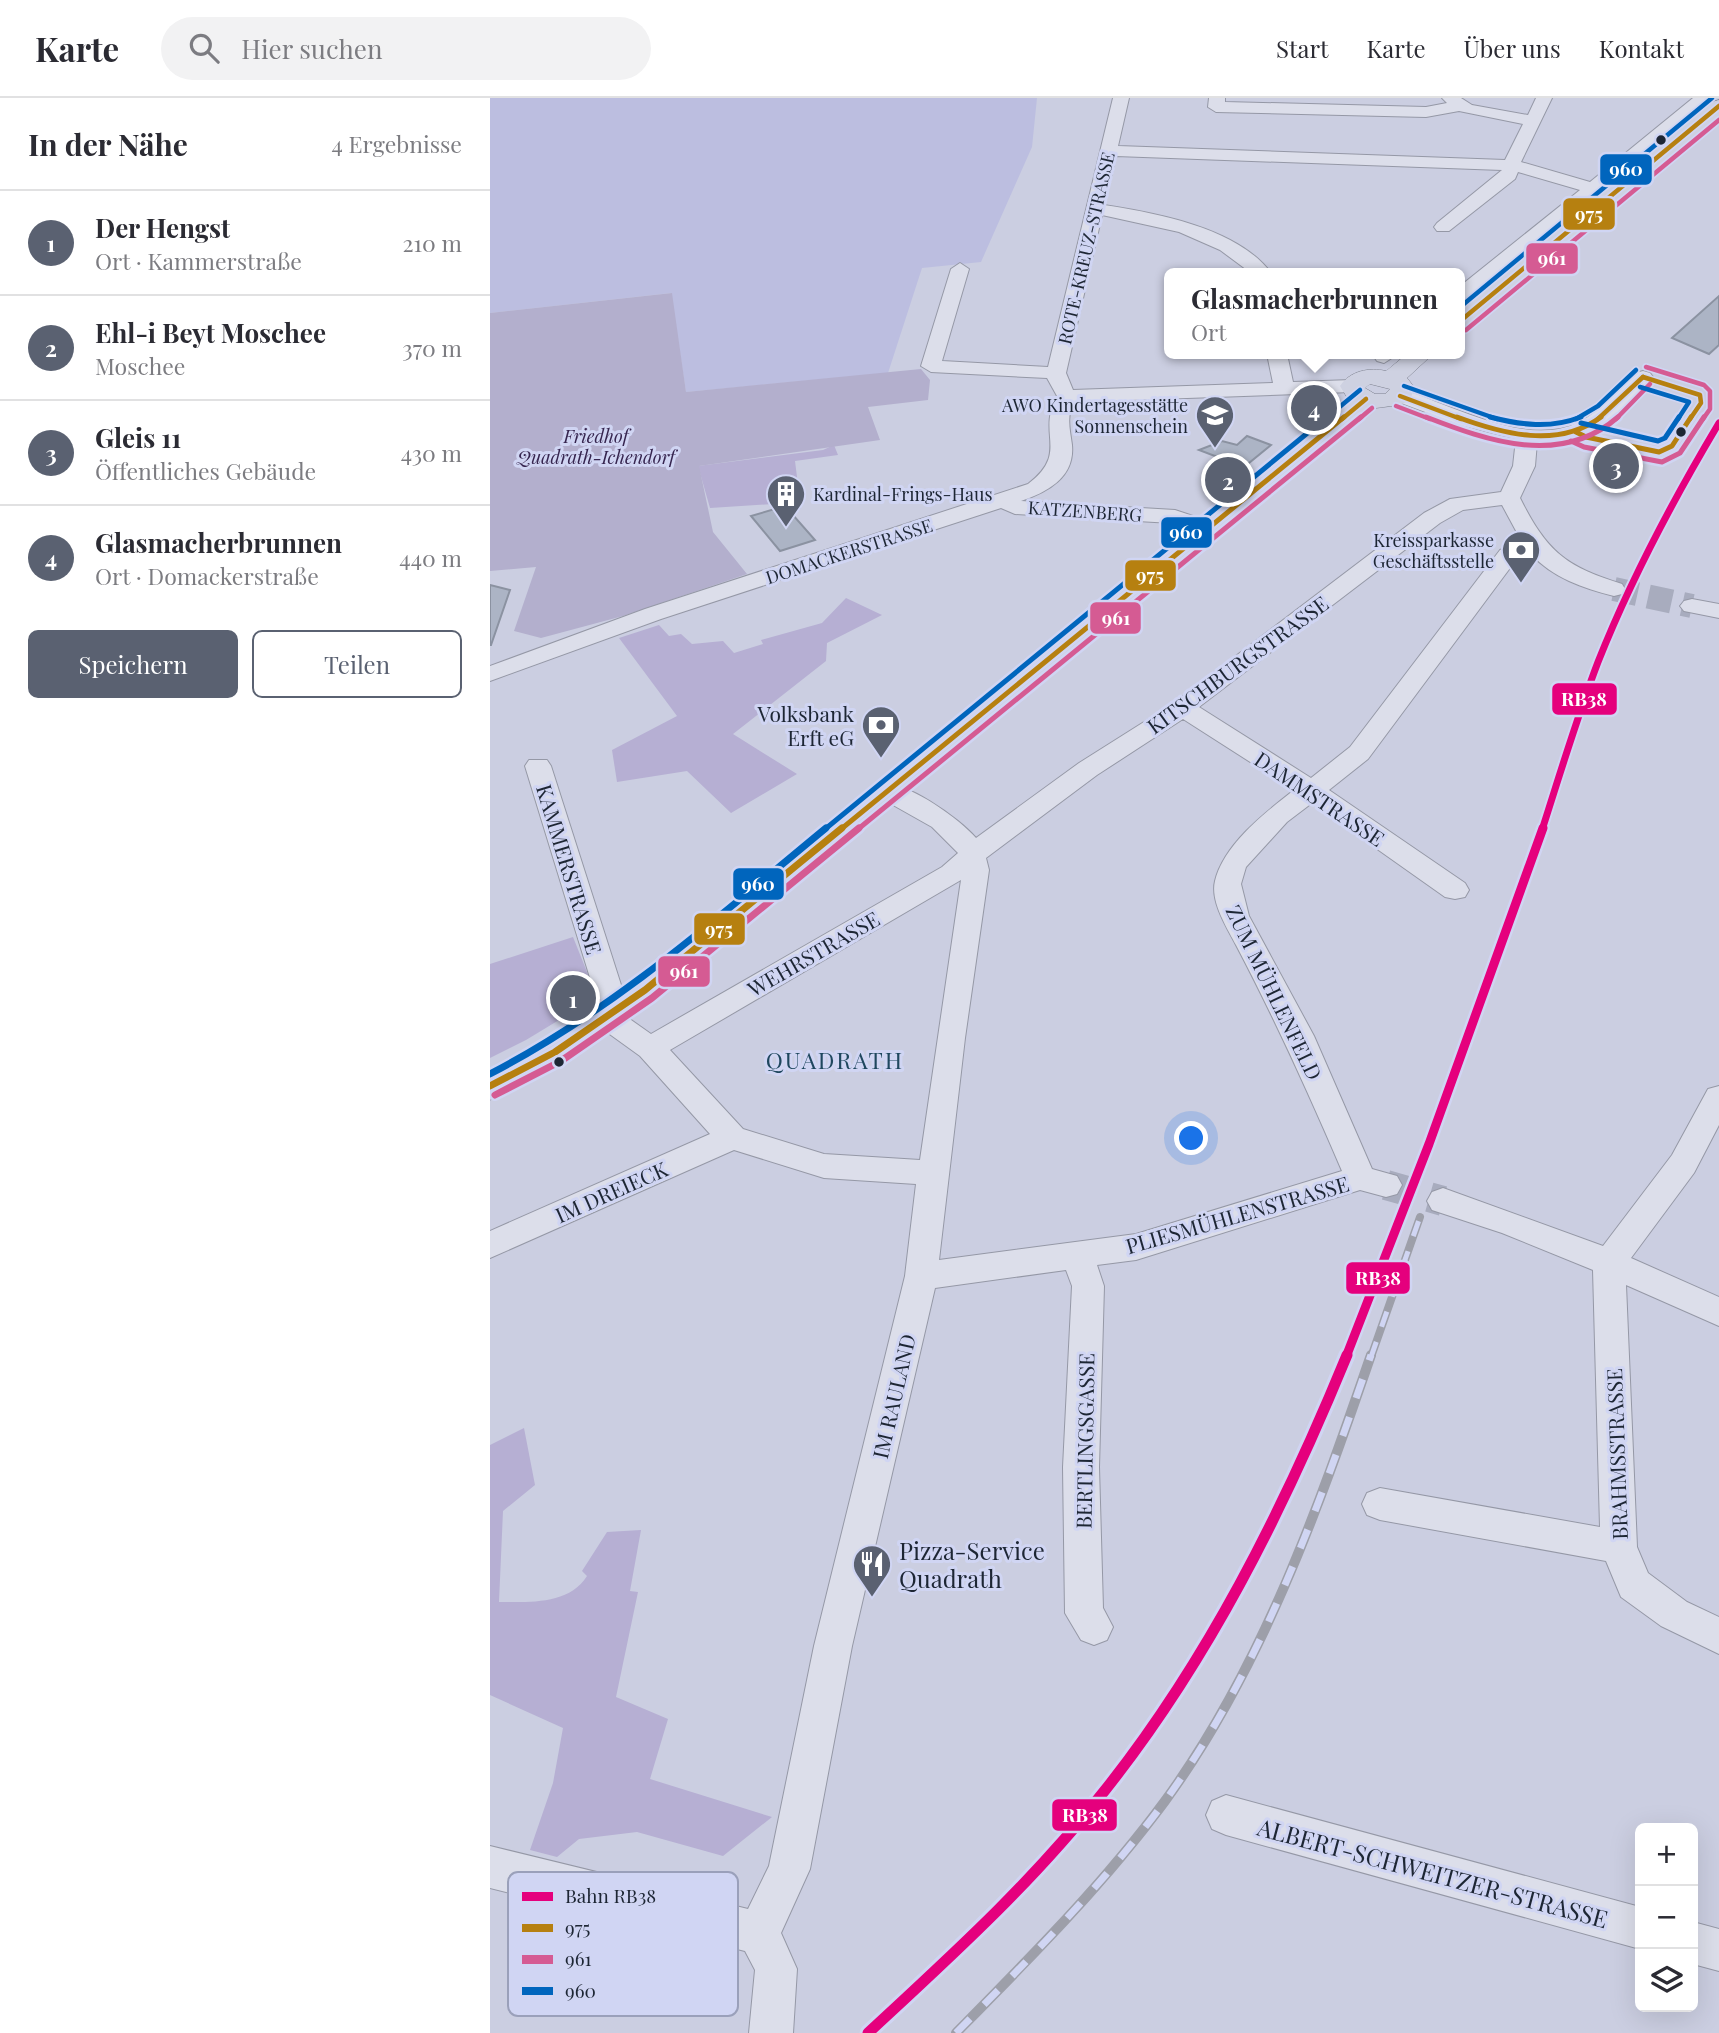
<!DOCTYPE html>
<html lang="de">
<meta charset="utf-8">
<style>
:root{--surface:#fff;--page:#f2f2f3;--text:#2b2b33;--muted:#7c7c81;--line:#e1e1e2;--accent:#5a6171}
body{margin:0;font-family:"Playfair Display",serif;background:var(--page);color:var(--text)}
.controls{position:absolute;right:21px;bottom:21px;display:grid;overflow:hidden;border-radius:10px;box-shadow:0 7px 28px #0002}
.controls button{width:63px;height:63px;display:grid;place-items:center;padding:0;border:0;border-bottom:2px solid var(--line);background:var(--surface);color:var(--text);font:35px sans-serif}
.you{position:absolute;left:702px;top:1041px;width:24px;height:24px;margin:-18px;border:5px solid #fff;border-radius:50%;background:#1a73e8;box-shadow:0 0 0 10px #1a73e833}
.badge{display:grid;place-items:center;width:46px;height:46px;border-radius:50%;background:var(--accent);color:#fff;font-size:23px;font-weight:700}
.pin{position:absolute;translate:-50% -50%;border:4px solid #fff;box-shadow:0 2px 7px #0006}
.popup{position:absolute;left:674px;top:170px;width:301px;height:91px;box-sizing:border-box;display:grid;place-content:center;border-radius:10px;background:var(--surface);filter:drop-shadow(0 2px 5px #0005);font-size:23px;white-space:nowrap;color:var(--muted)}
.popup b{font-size:26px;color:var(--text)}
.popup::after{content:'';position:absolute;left:50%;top:100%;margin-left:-14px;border:14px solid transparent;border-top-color:var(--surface)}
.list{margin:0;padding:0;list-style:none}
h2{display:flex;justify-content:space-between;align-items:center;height:91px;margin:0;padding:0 28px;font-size:30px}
h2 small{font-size:23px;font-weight:400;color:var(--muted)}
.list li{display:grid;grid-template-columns:46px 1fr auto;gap:21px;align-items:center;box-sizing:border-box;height:105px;padding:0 28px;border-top:2px solid var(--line)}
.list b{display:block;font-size:26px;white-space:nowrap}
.list p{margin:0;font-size:23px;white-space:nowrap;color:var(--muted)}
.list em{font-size:23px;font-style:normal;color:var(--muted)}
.actions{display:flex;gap:14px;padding:21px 28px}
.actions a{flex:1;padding:16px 0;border:2px solid var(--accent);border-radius:10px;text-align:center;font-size:24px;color:var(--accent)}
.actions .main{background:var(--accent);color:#fff}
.icon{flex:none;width:38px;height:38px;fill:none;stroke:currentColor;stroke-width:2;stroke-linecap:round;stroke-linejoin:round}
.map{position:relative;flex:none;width:1229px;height:1935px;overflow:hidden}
header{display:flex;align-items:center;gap:42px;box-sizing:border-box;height:98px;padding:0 35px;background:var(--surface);border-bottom:2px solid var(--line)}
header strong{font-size:33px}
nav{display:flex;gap:38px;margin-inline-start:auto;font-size:24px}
.search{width:490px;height:63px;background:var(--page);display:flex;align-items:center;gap:18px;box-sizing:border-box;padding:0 24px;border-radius:38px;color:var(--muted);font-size:26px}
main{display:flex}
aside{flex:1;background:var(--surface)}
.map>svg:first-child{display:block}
</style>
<header>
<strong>Karte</strong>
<div class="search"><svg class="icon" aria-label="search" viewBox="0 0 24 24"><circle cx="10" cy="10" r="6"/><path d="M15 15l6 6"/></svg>Hier suchen</div>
<nav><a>Start</a><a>Karte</a><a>Über uns</a><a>Kontakt</a></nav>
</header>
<main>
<aside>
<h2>In der Nähe<small>4 Ergebnisse</small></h2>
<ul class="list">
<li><span class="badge">1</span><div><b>Der Hengst</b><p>Ort · Kammerstraße</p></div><em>210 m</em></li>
<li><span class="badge">2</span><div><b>Ehl-i Beyt Moschee</b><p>Moschee</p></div><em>370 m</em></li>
<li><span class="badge">3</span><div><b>Gleis 11</b><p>Öffentliches Gebäude</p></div><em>430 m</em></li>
<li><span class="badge">4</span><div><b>Glasmacherbrunnen</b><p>Ort · Domackerstraße</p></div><em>440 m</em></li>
</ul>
<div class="actions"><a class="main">Speichern</a><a>Teilen</a></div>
</aside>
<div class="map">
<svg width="1229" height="1935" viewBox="0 0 1229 1935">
<rect width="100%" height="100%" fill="#cbcee1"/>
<!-- farmland -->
<path fill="#bcbee0" d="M0,0H547L542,49L491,164L432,170L398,275L196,294L181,195L0,215Z"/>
<!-- green -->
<g fill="#b6afd3">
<path d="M344,347L348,357L305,363L311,411L298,405L220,410L208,368L333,352Z"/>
<path d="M356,500L392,517L337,545L336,563L243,636L307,676L241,715L197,673L127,684L122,652L187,618L129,540L169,527L179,538L191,536L202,546L233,543L244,555L273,546L271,542L332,525Z"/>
<path d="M83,839L107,899L36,942L0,960V866Z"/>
<path d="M34,1330L45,1387L13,1413L9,1504C39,1504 79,1507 97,1478L92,1473L117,1434L151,1432L140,1493L148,1494L126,1599L178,1621L160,1681L282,1719L233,1758L147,1734L89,1741L67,1759L40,1752L63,1685L73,1630L0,1597V1347Z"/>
</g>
<!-- cemetery -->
<path fill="#b3afcd" d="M182,195L196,294L431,271L440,282L438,302L378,309L390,342L209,368L223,434L257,476L133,518L51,540L24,533L46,469L0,473V215Z"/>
<!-- building -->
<g fill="#acb4c5" stroke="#8b92a1" stroke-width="2">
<path d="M1229,198V247L1219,256L1182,240Z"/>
<path d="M757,338L781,347L754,369L709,352L732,343L747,347Z"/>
<path d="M295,408L325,442L290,453L261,418Z"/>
<path d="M0,487L20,492L1,547H0Z"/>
</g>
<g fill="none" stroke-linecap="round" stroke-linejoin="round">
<!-- minor-tunnel-far1 -->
<path stroke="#a8acbe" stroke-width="24" stroke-dasharray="24 11" stroke-linecap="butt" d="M1124,491L1202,508"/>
<!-- minor-tunnel -->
<path stroke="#a8acbe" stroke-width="30" stroke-dasharray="30 15" stroke-linecap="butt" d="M896,1087L953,1103"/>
<!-- minor casing -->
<g stroke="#9598a6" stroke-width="2">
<g id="minor">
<path d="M623,0H639L628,48L1015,62L1033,26L969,13L936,19L726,14L718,9L719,0H735V4L936,9L957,5L952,0H971L982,7L1038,17L1046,0H1062L1031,64L1100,84L1203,0H1221L1115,88L1132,96L1129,100L1105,96L976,203L969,205V189L1090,92L1028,74L1025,81L959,133H947L944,129L947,125L1012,72L626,58L614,107C666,115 748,130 781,175H761L730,152L689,134L612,117L576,275L583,292L783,285L777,256H797L803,284L862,282L872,288L862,294L584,304C576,318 580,332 582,347C585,379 558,394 531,403L685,412L724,425L727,430L724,435L716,437L682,425L525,416L511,410L171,521L0,583V568L155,511L538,386C580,354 546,337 567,298L557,280L441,274L431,268L461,171L470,165L479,171L452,263L558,269Z"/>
<path d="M886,256H908L894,265L887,263L884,259Z"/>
<path d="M1153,273L1160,275L1163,279L1160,283C1128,316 1096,349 1047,344L1045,368L1030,400C1057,454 1075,468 1132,486L1135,491L1132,496L1124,498C1093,490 1063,480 1041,456L1026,462L878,661L839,692L975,785L979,792L975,799L965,801L955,799L822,705L797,724L756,769L751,786L759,818L824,938L882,1071L907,1078L912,1087L907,1096L896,1099L870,1092L646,1162L607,1167L614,1188L609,1369L613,1510L623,1529L617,1542L604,1547L591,1542L575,1515L573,1369L582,1188L576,1172L445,1190L362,1548L320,1771L291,1835L307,1871L303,1935H259L265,1872L255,1853L0,1790V1748L258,1811L279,1768L324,1548L415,1178L426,1086L334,1080L244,1052L0,1160V1133L220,1036L150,958L107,927L102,920L107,913L118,910L105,896L35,668L39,662H57L61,668L132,890L145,900L149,907L145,914L134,917L161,936L452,769L468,755L442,729L387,698L383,692L387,686C412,679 470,721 486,740L589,665L684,605L934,415L960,401L1011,394L1023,368L1026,341L970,327L903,302L900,298L903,294C918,290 935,300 949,305C989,320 1047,346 1089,324C1111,313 1129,292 1146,275ZM1012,407L1032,444L1010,452L860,649L821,680L709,609L950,425L973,412ZM693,621L804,692C776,714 734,746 725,783C720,803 737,830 746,847C785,921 819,996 852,1073L646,1136L449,1162L475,940L499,772L496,760L607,677ZM471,782L430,1062L334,1056L253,1031L180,952Z"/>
<path d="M1202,501L1229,506V520L1194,513L1190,508L1194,503Z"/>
<path d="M1229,988V1027L1204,1075L1141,1160L1229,1199V1228L1136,1187L1147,1449L1158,1475L1197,1504L1229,1519V1556L1171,1528L1131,1499L1116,1463L890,1422L877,1417L872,1406L877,1395L890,1390L1110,1429L1103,1172L1012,1135L942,1112L937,1103L942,1094L953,1090L1113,1148L1182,1057L1218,991Z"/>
<path d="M736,1697L1150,1809V1851L736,1737L722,1731L716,1717L722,1703Z"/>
<path d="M1203,1824L1229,1831V1873L1203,1866Z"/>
</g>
</g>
<!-- major casing -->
<g stroke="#7b7f8c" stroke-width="1">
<g id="major">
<path d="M1229,2V18L977,229L969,231V212L1222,4Z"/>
<path d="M917,256H943L917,280L925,290L919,303C903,311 884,307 871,315L168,901L78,964L0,1002V971L52,944L142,883L858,301L850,288C860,273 879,269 896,273ZM880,286L900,291L895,296H885L875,290Z"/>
</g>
</g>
<!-- minor -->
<use href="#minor" fill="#dcdeea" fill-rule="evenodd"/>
<!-- major -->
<use href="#major" fill="#ced1e1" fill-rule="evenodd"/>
<!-- rail-far1 casing -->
<g stroke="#9d9fa9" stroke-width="8">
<path id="rail-far1" d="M881,1259L930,1119"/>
</g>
<!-- rail casing -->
<g stroke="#9d9fa9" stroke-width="10">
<path id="rail" d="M466,1935C539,1861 613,1787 675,1703C772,1570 828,1411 881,1257"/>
</g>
<!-- rail-far1 -->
<use href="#rail-far1" stroke="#d0d5f3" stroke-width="5" stroke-dasharray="16" stroke-linecap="butt"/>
<!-- rail -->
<use href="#rail" stroke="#d0d5f3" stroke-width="7" stroke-dasharray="20" stroke-linecap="butt"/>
<!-- bus-1-far2 casing -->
<g stroke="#d0d5f3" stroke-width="8">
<g id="bus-1-far2">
<path d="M969,224L1229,8"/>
<path d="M1153,279L1210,297L1211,305L1200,321"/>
<path d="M910,298L971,321"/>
<path d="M852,321L876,301"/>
<path d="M1108,321L1153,279"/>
</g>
</g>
<!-- bus-1-far1 casing -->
<g stroke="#d0d5f3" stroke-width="10">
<g id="bus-1-far1">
<path d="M967,319C1013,336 1068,351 1111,319"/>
<path d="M1086,334L1096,339L1169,354L1182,348L1201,319"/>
<path d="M350,732L854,319"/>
</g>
</g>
<!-- bus-1 casing -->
<g stroke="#d0d5f3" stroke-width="12">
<path id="bus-1" d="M0,988L65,954L155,892L352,730"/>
</g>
<!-- bus-2-far2 casing -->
<g stroke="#d0d5f3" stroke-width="8">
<g id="bus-2-far2">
<path d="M976,232L1229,22"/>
<path d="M1156,269L1214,287L1220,293V311L1213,321"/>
<path d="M906,308L940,321"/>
<path d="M869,321L882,310"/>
<path d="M1126,321L1160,286"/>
</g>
</g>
<!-- bus-2-far1 casing -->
<g stroke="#d0d5f3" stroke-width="10">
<g id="bus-2-far1">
<path d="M936,319C998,343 1071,369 1128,319"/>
<path d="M1081,343L1094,349L1172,364L1190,355L1214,319"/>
<path d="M367,732L871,319"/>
</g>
</g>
<!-- bus-2 casing -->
<g stroke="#d0d5f3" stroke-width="12">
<path id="bus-2" d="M5,997L71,963L162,900L369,730"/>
</g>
<!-- bus-3-far2 casing -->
<g stroke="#d0d5f3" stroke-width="8">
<g id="bus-3-far2">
<path d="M969,210L1222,0"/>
<path d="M914,288L1007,321"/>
<path d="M1150,289L1199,304L1188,321"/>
<path d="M835,321L870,292"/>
<path d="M1086,321L1108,308L1146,272"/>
</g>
</g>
<!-- bus-3-far1 casing -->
<g stroke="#d0d5f3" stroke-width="10">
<g id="bus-3-far1">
<path d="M1000,319C1031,327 1060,331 1091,319"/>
<path d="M1091,325L1168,343L1175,340L1189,319"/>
<path d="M334,732L837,319"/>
</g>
</g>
<!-- bus-3 casing -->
<g stroke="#d0d5f3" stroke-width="12">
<path id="bus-3" d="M0,976C125,911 228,819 336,730"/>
</g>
<!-- bus-1-far2 -->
<use href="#bus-1-far2" stroke="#b68010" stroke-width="4.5"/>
<!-- bus-1-far1 -->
<use href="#bus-1-far1" stroke="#b68010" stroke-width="5"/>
<!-- bus-1 -->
<use href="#bus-1" stroke="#b68010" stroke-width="7"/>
<!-- bus-2-far2 -->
<use href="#bus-2-far2" stroke="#d55b93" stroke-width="4.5"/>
<!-- bus-2-far1 -->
<use href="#bus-2-far1" stroke="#d55b93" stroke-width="5"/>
<!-- bus-2 -->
<use href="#bus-2" stroke="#d55b93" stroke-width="7"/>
<!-- bus-3-far2 -->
<use href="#bus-3-far2" stroke="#0065bd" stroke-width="4.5"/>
<!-- bus-3-far1 -->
<use href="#bus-3-far1" stroke="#0065bd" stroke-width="5"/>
<!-- bus-3 -->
<use href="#bus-3" stroke="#0065bd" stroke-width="7"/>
<!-- rail-1-far2 casing -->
<g stroke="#d0d5f3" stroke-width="11">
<path id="rail-1-far2" d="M1052,732C1070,676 1087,619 1108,564C1141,481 1183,402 1229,325"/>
</g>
<!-- rail-1-far1 casing -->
<g stroke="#d0d5f3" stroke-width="14">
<path id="rail-1-far1" d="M856,1259L939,1046L1053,730"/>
</g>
<!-- rail-1 casing -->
<g stroke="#d0d5f3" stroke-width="17">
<path id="rail-1" d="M378,1935C460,1859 543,1784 612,1696C717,1565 793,1413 857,1257"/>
</g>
<!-- rail-1-far2 -->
<use href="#rail-1-far2" stroke="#e5007d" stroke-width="7"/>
<!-- rail-1-far1 -->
<use href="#rail-1-far1" stroke="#e5007d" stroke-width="9"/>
<!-- rail-1 -->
<use href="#rail-1" stroke="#e5007d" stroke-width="11"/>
</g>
<!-- icons -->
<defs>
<g id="school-pin" transform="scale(2.0125)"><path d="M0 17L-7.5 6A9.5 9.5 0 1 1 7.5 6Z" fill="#5a6171" stroke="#d0d5f3"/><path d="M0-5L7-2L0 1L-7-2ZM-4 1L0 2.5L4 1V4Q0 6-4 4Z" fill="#fff"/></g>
<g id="building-pin" transform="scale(2.0125)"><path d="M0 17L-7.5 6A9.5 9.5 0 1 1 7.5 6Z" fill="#5a6171" stroke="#d0d5f3"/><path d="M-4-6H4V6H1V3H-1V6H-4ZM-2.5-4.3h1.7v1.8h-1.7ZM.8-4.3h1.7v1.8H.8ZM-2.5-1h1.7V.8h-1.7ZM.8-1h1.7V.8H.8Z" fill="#fff"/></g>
<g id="bank-pin" transform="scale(2.0125)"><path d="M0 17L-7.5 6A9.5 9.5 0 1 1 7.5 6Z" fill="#5a6171" stroke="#d0d5f3"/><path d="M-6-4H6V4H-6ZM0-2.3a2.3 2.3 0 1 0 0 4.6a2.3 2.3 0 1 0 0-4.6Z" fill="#fff"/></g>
<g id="restaurant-pin" transform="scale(2.0125)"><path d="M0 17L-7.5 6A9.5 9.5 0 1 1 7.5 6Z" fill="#5a6171" stroke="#d0d5f3"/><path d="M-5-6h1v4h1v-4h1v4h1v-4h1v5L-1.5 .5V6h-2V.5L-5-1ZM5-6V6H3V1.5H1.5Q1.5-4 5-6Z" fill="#fff"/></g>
</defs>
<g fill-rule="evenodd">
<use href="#school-pin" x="725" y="317"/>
<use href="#building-pin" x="296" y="396"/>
<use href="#bank-pin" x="1031" y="452"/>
<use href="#bank-pin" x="391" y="627"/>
<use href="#restaurant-pin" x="382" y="1466"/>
</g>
<!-- markers -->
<g fill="#1d2634" stroke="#d0d5f3" stroke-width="2.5">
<circle cx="1171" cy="42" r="6"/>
<circle cx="1191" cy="334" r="6"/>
<circle cx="69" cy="964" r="6"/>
</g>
<g text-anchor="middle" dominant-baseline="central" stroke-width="6" stroke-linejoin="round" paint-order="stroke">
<!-- far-street labels -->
<g font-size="18" fill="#1d2634" stroke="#d0d5f3">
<text transform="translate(596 150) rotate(-77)">ROTE-KREUZ-STRASSE</text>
<text transform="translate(595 413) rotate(4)">KATZENBERG</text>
<text transform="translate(359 453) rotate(-18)">DOMACKERSTRASSE</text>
</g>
<!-- far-poi labels -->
<g font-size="18" fill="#1d2634" stroke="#d0d5f3" text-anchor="end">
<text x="698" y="307">AWO Kindertagesstätte<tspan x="698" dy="21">Sonnenschein</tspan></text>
<text x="323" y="396" text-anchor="start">Kardinal-Frings-Haus</text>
<text x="1004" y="442">Kreissparkasse<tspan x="1004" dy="21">Geschäftsstelle</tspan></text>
</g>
<!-- far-park labels -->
<g font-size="18" font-style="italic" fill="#36254f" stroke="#d0d5f3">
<text x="106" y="338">Friedhof<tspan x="106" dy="21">Quadrath-Ichendorf</tspan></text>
</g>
<!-- street labels -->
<g font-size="21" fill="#1d2634" stroke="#d0d5f3">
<text transform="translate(747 566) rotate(-36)">KITSCHBURGSTRASSE</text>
<text transform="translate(830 700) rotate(34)">DAMMSTRASSE</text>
<text transform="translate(80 771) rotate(73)">KAMMERSTRASSE</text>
<text transform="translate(323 855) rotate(-30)">WEHRSTRASSE</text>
<text transform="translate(785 894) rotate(64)">ZUM MÜHLENFELD</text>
<text transform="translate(121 1093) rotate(-24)">IM DREIECK</text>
<text transform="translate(747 1116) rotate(-16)">PLIESMÜHLENSTRASSE</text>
<text transform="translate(403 1298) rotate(-77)">IM RAULAND</text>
<text transform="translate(594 1343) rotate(-89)">BERTLINGSGASSE</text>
<text transform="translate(1126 1356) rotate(-92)">BRAHMSSTRASSE</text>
</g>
<!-- poi labels -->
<g font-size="21" fill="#1d2634" stroke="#d0d5f3" text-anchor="end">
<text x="364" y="615">Volksbank<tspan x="364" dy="24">Erft eG</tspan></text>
</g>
<!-- neighbourhood labels -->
<g font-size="23" letter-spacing="2" fill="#1f475e" stroke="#d0d5f3">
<text x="345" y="961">QUADRATH</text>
</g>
<!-- near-poi labels -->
<g font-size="24" fill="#1d2634" stroke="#d0d5f3" text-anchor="start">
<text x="409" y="1452">Pizza-Service<tspan x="409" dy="28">Quadrath</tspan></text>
</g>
<!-- near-street labels -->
<g font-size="24" fill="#1d2634" stroke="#d0d5f3">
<text transform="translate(943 1774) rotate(15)">ALBERT-SCHWEITZER-STRASSE</text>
</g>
</g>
<!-- legend -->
<rect x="18" y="1774" width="230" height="144" rx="10" fill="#d0d5f3" stroke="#9aa0ba" stroke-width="2"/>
<rect x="32" y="1794" width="31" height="9" fill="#e5007d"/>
<rect x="32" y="1826" width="31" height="8" fill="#b68010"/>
<rect x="32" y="1857" width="31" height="9" fill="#d55b93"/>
<rect x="32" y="1889" width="31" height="8" fill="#0065bd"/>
<g font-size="19" fill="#1d2634">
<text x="75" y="1805">Bahn RB38</text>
<text x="75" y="1837">975</text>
<text x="75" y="1868">961</text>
<text x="75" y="1900">960</text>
</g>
<g stroke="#d0d5f3" stroke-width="2.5">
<rect x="1109" y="55" width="54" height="33" rx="7" fill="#0065bd"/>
<rect x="1072" y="99" width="54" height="34" rx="7" fill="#b68010"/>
<rect x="1035" y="144" width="54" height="33" rx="7" fill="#d55b93"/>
<rect x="670" y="418" width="53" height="33" rx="7" fill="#0065bd"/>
<rect x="634" y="461" width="53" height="33" rx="7" fill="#b68010"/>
<rect x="599" y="503" width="53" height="34" rx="7" fill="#d55b93"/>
<rect x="1061" y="584" width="67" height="34" rx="7" fill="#e5007d"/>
<rect x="242" y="769" width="53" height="34" rx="7" fill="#0065bd"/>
<rect x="203" y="814" width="53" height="34" rx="7" fill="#b68010"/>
<rect x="167" y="857" width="54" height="33" rx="7" fill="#d55b93"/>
<rect x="855" y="1163" width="66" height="34" rx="7" fill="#e5007d"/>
<rect x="561" y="1700" width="67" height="34" rx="7" fill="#e5007d"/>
</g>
<g font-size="19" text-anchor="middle" font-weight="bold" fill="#fff">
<text x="1136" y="78">960</text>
<text x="1099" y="123">975</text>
<text x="1062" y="167">961</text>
<text x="696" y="441">960</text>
<text x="660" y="484">975</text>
<text x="626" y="527">961</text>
<text x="1094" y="608">RB38</text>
<text x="268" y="793">960</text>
<text x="229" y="838">975</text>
<text x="194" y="880">961</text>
<text x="888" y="1187">RB38</text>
<text x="595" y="1724">RB38</text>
</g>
</svg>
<div class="controls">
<button>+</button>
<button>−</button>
<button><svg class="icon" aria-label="layers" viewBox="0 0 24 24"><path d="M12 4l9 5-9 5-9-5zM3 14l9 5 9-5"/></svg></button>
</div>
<div class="you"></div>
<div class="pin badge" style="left:83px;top:900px">1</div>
<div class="pin badge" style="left:738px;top:382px">2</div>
<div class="pin badge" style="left:1126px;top:368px">3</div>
<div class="pin badge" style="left:824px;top:310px">4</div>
<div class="popup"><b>Glasmacherbrunnen</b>Ort</div>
</div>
</main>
